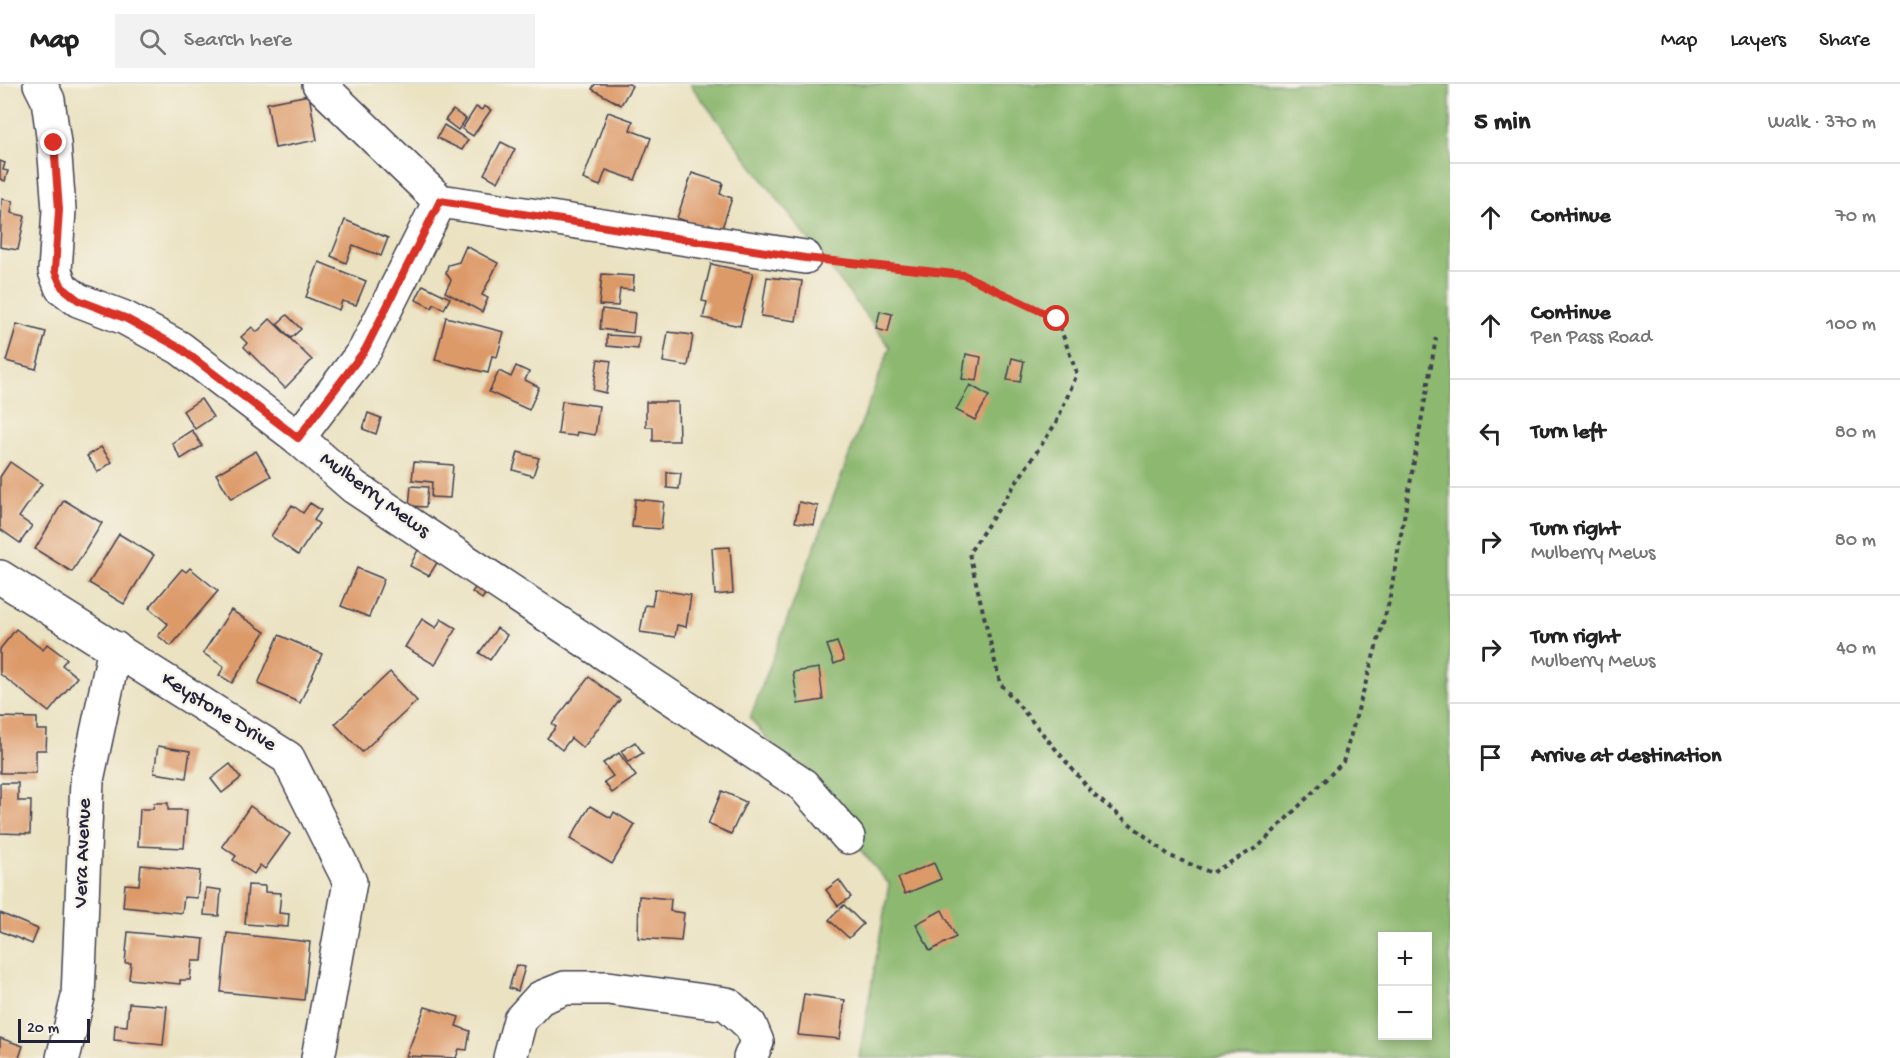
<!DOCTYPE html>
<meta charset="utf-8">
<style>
:root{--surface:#fff;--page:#f2f2f2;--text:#222;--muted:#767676;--line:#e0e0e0}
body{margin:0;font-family:"Gochi Hand",sans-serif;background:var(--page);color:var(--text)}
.controls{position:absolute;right:18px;bottom:18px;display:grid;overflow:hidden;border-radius:0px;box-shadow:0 3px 9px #0003}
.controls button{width:54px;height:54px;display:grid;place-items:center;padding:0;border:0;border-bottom:2px solid var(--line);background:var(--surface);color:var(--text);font:30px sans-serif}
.scale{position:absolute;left:18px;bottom:15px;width:72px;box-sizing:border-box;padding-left:6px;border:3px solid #22223b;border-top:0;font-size:16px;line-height:21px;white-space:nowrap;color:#22223b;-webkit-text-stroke:4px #f7f3e8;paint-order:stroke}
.stop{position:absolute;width:18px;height:18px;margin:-14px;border:4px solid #d93025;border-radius:50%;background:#fff}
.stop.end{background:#d93025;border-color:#fff;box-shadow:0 2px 6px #0008}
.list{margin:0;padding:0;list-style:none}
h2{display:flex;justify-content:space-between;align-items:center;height:78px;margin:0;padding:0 24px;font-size:26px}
h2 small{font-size:20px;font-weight:400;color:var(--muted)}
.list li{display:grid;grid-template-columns:39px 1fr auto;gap:18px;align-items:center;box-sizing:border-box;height:108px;padding:0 24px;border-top:2px solid var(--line)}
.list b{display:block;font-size:22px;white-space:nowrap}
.list p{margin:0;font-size:20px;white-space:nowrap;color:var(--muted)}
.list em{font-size:20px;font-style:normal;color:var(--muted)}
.icon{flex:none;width:33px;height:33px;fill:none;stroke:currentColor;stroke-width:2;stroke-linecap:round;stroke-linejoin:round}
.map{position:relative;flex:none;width:1450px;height:974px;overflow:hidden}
header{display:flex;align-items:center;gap:36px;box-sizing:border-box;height:84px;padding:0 30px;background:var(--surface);border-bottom:2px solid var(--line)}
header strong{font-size:28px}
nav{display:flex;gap:33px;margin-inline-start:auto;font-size:21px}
.search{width:420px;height:54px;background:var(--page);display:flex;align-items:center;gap:15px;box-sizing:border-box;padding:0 21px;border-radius:0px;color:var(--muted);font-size:22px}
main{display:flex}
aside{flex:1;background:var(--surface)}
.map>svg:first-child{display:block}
</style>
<header>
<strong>Map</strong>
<div class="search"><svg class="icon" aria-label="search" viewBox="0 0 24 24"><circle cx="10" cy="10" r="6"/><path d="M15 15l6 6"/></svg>Search here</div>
<nav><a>Map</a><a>Layers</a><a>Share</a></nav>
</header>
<main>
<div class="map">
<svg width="1450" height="974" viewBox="0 0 1450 974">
<rect width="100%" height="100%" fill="#f7f3e8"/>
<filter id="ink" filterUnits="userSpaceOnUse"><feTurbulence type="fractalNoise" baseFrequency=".0167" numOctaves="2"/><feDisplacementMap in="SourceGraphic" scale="12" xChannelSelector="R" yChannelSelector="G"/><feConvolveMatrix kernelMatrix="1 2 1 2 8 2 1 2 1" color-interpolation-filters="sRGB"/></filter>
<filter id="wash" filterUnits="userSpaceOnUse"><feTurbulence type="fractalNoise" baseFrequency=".008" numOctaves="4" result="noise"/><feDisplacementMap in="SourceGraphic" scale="24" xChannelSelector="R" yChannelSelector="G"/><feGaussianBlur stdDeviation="1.35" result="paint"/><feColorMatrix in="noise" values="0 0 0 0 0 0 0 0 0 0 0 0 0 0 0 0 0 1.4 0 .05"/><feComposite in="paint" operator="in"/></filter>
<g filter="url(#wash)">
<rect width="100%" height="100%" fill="#eae2c1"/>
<!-- forest -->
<path fill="#8cb870" stroke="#576d56" stroke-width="1.5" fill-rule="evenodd" d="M690,0H1450V974H859L889,800L750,634L890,263ZM1382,852H1428V952H1382Z"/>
<g id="blocks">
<!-- building -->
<g fill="#dd9a69">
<path d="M595,0H629L632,2L621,21L592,5Z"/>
<path d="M309,11L317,56L275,64L267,19Z"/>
<path d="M484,22L491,26L473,52L462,45L476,23L482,26Z"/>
<path d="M453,26L466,35L458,46L445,36Z"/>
<path d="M608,28L633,37L630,46L651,54L635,96L606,86L600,102L583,95Z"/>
<path d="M444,41L468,56L462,66L437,54Z"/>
<path d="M501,58L515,65L498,98L484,90Z"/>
<path d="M0,77L5,79L3,86L8,87L5,97L0,95Z"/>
<path d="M692,89L723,99L720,110L732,114L722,144L709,140L707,144L677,134Z"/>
<path d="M2,115L13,117L11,129L25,132L18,166L0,163Z"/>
<path d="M345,136L388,154L381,172L353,161L346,179L331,172Z"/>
<path d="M466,162L498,179L482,211L488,214L482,228L445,208L451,196L446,189L448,181L459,178Z"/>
<path d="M319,178L366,197L356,221L342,217L339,226L306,213Z"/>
<path d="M711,180L753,189L740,242L703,234L707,218L702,217Z"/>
<path d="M602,190L634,192L633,206L620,205L618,222L599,221Z"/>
<path d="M767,193L802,197L796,237L761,232Z"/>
<path d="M423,201L450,214L444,225L434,220L432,224L416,216Z"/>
<path d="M602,225L635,229L633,249L600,245Z"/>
<path d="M880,227L892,230L888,248L876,245Z"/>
<path d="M287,231L301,245L291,254L277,240Z"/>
<path d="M446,233L504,248L497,273L492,272L488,289L435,276Z"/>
<path d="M270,235L312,276L285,304L244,263L247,259L241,253L252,243L257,248Z"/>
<path d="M17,240L46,248L36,285L6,277Z"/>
<path d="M668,248L693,251L688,282L663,278Z"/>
<path d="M607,251L639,253L638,265L607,262Z"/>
<path d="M966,270L981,273L977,297L962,295Z"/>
<path d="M1012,274L1024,277L1020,298L1007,296Z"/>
<path d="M598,275L611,277L606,309L593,306Z"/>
<path d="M516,282L529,288L525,296L539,303L529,326L489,308L499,287L511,293Z"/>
<path d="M970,301L989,312L975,336L956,326Z"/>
<path d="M201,315L213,333L195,345L183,327Z"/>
<path d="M562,317L599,322L595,351L577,348L576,352L558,350Z"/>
<path d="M646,318H678L679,357H653V343H646Z"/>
<path d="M368,329L381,334L376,350L363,345Z"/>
<path d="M192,346L202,362L181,375L172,359Z"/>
<path d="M101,363L112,378L98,388L87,372Z"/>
<path d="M256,367L271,392L231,415L216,390Z"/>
<path d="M518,368L539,374L533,392L513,386Z"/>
<path d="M10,378L42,400L19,433L32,442L20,459L0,445V393Z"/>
<path d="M414,378L453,381L450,414L431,413L432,398L412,396Z"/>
<path d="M667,388L681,389L679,405L667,404Z"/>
<path d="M411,402L428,403L426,423L409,422Z"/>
<path d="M635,415L664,418L661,445L632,443Z"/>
<path d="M64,416L102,439L72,488L35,465Z"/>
<path d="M799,418L818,422L814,441L795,438Z"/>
<path d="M310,419L321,426L314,436L319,440L298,471L271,452L292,421L303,429Z"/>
<path d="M119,450L154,471L124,520L89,499Z"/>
<path d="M730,463L733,509L715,511L712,464Z"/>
<path d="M418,466L438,477L429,492L410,482Z"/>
<path d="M190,484L218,507L171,562L158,552L168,540L149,524L182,485L186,488Z"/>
<path d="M357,484L384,495L369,533L341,522Z"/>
<path d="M480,497L490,503L482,515L472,508Z"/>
<path d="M655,505L691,511L686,543L677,541L675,553L640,548L645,521L652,522Z"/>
<path d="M231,526L265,548L232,599L219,591L224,583L203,569Z"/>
<path d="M422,535L436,544L441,535L456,544L435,581L405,563Z"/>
<path d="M497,544L507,551L490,576L479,569Z"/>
<path d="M16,545L43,566L47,560L67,575L62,581L77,593L49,628L0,590V565Z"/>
<path d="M279,551L322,570L300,619L258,600Z"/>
<path d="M837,558L844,576L834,580L827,561Z"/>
<path d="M819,584L823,616L798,620L793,588Z"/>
<path d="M390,588L417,617L362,668L335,640Z"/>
<path d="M589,593L620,616L583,664L571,654L562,666L547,654L556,643L552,640Z"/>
<path d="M0,633L37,634V646H47L46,666H36V689H0Z"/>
<path d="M635,658L643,669L628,678L621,667Z"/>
<path d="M158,662L190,667L186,694L154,689Z"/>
<path d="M619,669L636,692L612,709L604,698L613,692L603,679Z"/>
<path d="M230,680L241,694L222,709L211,695Z"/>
<path d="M0,699H18V717H31L30,750L0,749Z"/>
<path d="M722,707L746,718L731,750L708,740Z"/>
<path d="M154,719H168V726H187L184,764L138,762L140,725H153Z"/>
<path d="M250,722L290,750L265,785L260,781L254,790L233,776L236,772L222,762Z"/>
<path d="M590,722L611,734L614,728L635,741L612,780L570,755Z"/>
<path d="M934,779L941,795L905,810L898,794Z"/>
<path d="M141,781L200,787L197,814L184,813L182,829L123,823L125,800L139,801Z"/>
<path d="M839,796L851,813L838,822L826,806Z"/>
<path d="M248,801L265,802V808L281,809L279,829L289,830L288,843L245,840Z"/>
<path d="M206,804L221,806L219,832L204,831Z"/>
<path d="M639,812L671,815L670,827L684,829L681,857L638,854Z"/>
<path d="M844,821L863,840L849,854L829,836Z"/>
<path d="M942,826L956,853L930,867L916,840Z"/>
<path d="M0,829L38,845L32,860L0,847Z"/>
<path d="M128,848L204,855L202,877H192L190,896H180V900L129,895L131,879H125Z"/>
<path d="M227,849L310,858L304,916L221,908Z"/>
<path d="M516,881L525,883L518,907L509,904Z"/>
<path d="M804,910L845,916L840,955L798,951Z"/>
<path d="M129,919L167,922L163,961L114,956L115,941L127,942Z"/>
<path d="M425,923L459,933L456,942L470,947L467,966L459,965L456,974L406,972Z"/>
<path d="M0,954L23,962L19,974H0Z"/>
</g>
</g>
</g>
<g filter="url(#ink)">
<use href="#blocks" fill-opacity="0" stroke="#403f4f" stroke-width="1.5"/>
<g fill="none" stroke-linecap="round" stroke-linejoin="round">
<!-- minor casing -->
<g stroke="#403f4f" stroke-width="36">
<g id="minor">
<path d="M40,0L48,16L54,59L59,126L55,187L61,203L78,216L125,234L180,264L298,354L354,403L803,701L848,753"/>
<path d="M319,0L440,117L805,173"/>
<path d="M298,354L365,266L440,117"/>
<path d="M0,493L288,674L350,798L318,974"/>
<path d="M63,974L78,913L87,696L115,564"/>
<path d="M510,974L520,936L540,914L565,904H608L727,920L750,941L757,958L750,974"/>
</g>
</g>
<!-- path -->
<path stroke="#403f4f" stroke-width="4" stroke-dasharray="4.5 4.5" stroke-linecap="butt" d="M833,177L965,191L1057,235L1077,290L1056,339L969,469L1000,599L1095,712L1170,772L1212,789L1259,762L1343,678L1389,518L1436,254"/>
<!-- minor -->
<use href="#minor" stroke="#fff" stroke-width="33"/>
</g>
</g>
<g fill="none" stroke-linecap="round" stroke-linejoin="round" filter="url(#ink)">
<!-- route -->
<path stroke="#d93025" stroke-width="8" d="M54,59L59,126L55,187L62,203L78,216L125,234L180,264L298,354L365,266L440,117L805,174L964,191L1057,235"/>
</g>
<g text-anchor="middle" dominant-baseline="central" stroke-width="5" stroke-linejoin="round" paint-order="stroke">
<!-- street labels -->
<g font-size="21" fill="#22223b" stroke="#f7f3e8">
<text transform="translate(374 412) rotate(36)">Mulberry Mews</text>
<text transform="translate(218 629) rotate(32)">Keystone Drive</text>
<text transform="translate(84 769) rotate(-88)">Vera Avenue</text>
</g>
</g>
</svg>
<div class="controls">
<button>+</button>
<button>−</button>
</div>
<div class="scale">20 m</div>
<div class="stop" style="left:1057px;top:235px"></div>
<div class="stop end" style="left:54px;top:59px"></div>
</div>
<aside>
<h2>5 min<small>Walk · 370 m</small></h2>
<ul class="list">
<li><svg class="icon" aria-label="ahead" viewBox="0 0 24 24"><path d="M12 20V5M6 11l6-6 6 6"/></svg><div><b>Continue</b></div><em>70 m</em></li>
<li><svg class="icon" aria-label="ahead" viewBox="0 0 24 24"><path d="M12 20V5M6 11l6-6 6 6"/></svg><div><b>Continue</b><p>Pen Pass Road</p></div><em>100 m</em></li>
<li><svg class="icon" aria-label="left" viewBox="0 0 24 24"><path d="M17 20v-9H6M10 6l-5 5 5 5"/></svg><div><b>Turn left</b></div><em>80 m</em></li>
<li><svg class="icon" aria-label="right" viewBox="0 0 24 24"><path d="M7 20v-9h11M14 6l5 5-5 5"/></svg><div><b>Turn right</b><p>Mulberry Mews</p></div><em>80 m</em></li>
<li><svg class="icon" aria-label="right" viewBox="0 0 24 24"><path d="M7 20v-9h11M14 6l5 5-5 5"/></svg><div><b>Turn right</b><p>Mulberry Mews</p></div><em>40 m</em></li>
<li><svg class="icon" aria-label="arrive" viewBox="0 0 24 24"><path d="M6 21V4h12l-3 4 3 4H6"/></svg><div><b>Arrive at destination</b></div></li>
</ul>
</aside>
</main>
